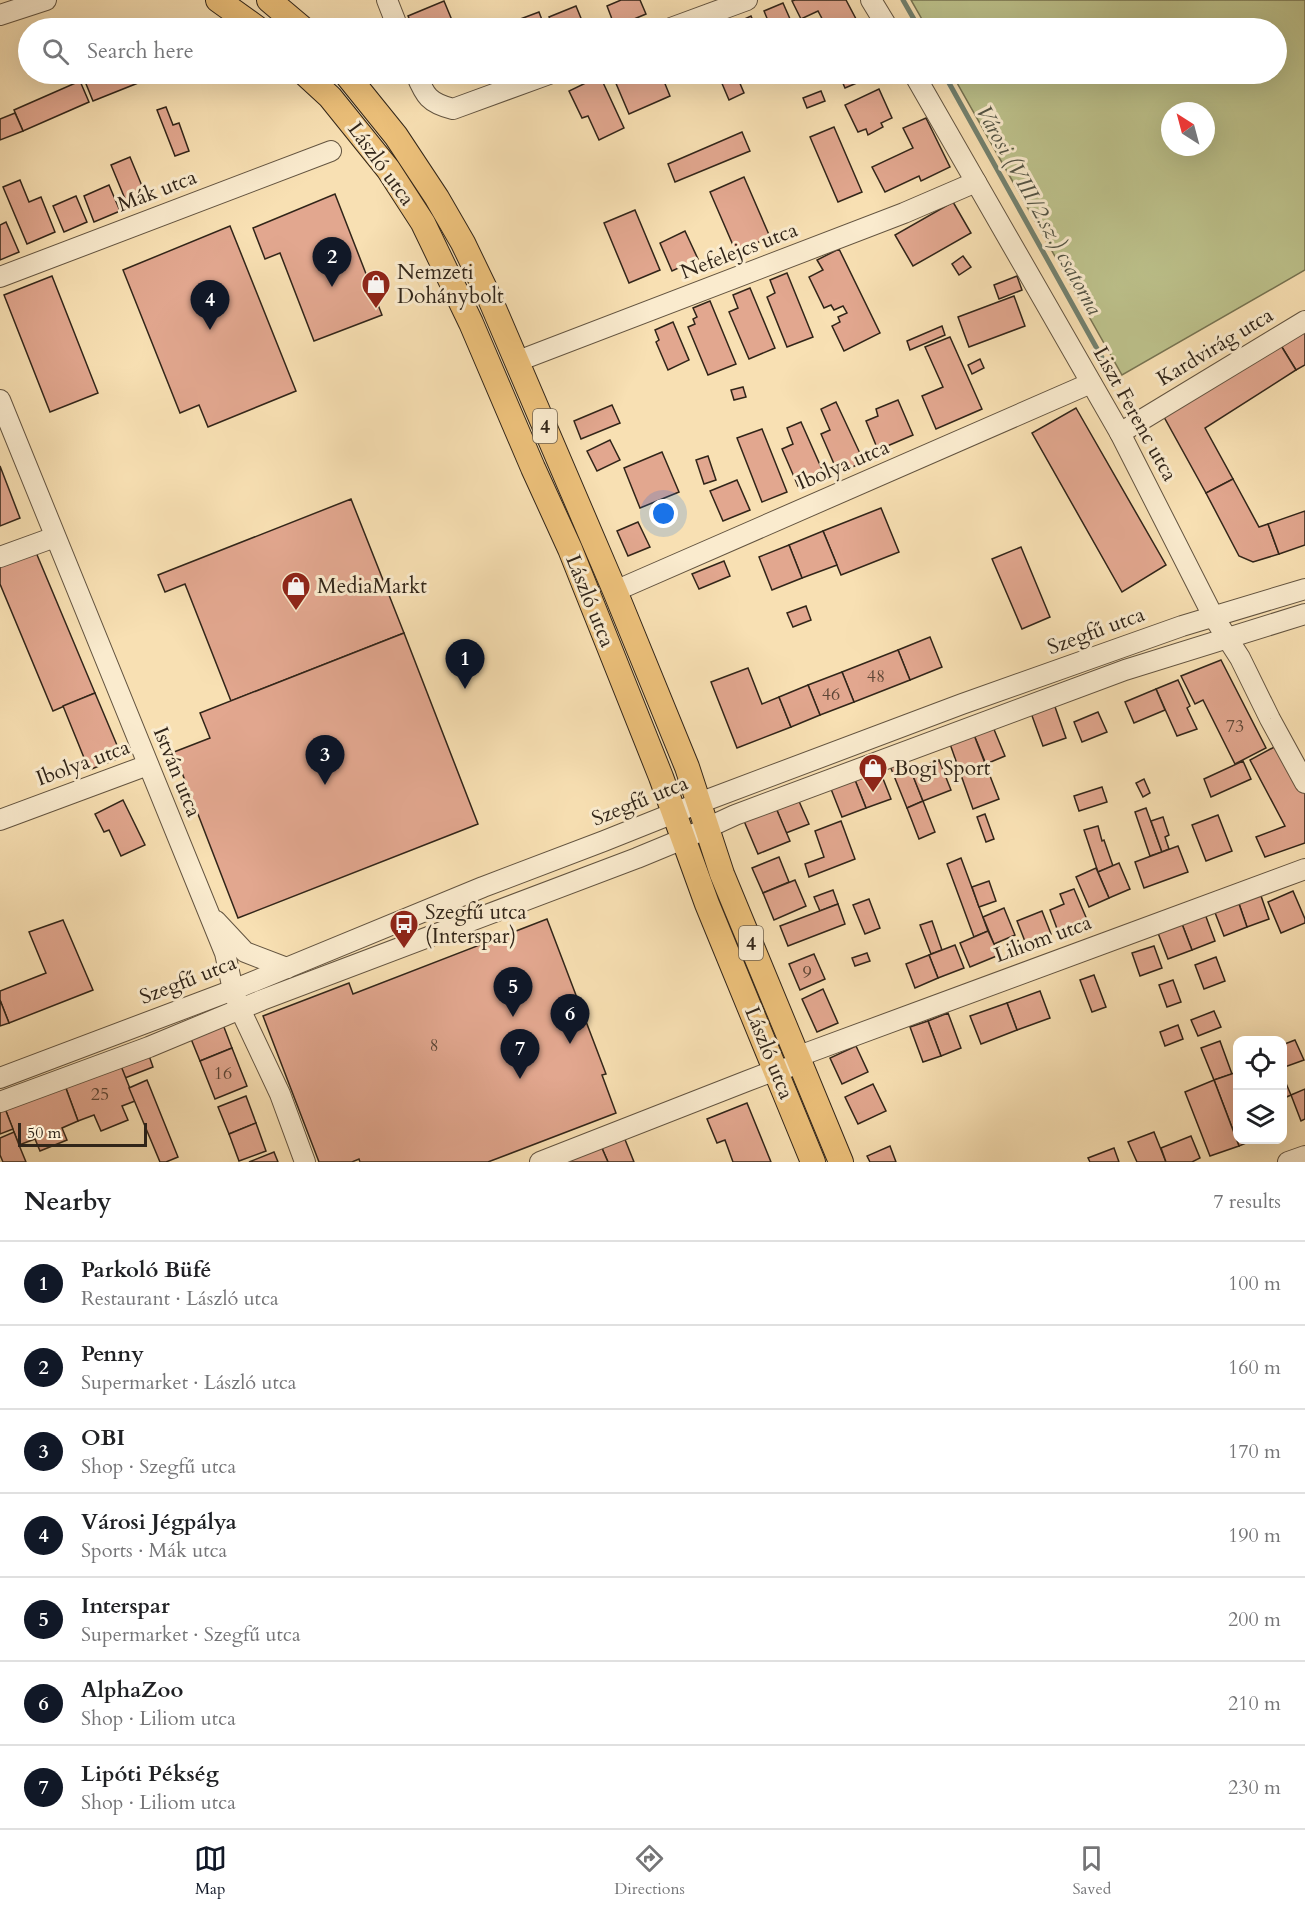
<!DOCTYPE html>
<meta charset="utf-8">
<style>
:root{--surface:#fff;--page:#f2f2f2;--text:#202124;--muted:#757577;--line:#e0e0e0;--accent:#111827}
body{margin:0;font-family:Cardo,serif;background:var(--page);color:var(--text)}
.controls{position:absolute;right:18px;bottom:18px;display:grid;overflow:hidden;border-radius:12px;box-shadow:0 6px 24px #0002}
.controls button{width:54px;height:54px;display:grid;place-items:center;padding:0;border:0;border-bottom:2px solid var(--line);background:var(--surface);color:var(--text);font:30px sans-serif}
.compass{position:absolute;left:1161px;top:102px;width:54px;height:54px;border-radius:50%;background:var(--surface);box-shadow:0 6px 24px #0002;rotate:324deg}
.scale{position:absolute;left:18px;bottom:15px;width:129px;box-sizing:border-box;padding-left:6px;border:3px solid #312519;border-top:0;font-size:16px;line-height:21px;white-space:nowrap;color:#312519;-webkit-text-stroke:4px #faebce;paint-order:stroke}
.you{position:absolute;left:664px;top:514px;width:21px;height:21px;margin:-15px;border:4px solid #fff;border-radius:50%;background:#1a73e8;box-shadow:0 0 0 9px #1a73e833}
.badge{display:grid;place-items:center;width:39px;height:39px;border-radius:50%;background:var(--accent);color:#fff;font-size:20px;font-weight:700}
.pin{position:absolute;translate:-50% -50px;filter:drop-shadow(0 2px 3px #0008)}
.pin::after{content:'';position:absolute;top:32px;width:21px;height:18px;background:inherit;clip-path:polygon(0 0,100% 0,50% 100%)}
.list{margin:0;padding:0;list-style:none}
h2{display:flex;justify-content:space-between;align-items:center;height:78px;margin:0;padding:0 24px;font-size:26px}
h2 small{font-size:20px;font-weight:400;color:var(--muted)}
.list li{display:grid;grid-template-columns:39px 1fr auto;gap:18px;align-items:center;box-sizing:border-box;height:84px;padding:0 24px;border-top:2px solid var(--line)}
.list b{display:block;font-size:22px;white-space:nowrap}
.list p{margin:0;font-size:20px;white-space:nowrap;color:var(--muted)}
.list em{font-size:20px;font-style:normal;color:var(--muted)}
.icon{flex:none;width:33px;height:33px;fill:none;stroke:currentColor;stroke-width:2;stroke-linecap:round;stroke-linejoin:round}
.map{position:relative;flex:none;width:1305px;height:1162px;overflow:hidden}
.search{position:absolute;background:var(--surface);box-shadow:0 6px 24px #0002;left:18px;right:18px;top:18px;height:66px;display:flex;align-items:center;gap:15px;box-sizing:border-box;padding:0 21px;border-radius:33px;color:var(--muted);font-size:22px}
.sheet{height:666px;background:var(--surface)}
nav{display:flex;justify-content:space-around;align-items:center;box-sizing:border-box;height:84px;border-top:2px solid var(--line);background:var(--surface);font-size:16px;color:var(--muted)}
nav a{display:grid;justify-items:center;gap:3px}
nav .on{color:var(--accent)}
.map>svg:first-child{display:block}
</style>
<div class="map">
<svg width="1305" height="1162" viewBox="0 0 1305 1162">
<rect width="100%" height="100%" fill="#f8e0b3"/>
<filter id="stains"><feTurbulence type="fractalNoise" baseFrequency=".00333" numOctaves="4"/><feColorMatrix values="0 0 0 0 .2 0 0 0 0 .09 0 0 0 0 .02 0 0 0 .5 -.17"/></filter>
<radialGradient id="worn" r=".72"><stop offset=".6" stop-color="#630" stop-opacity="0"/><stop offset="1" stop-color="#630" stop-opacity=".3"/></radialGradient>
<!-- green -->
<path fill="#bdc28c" stroke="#777452" stroke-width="1.5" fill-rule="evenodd" d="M911,0H1305V270L1122,375L952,74H1276V28H927ZM1170,111H1206V147H1170Z"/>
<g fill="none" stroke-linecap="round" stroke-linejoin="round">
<!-- stream -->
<g stroke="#72816f" stroke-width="5">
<path d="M903,0L919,28"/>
<path d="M944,74L1105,363"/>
</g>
</g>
<!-- building -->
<g fill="#e2a78f" stroke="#312519" stroke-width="1.5">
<path d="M621,0H640L646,14L615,27L607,6Z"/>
<path d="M795,0H846L856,19L838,28H827L818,11L801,19L792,1Z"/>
<path d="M444,1L454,25L447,28H413L408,16Z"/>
<path d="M783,3L794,28H771L764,11Z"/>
<path d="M576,6L585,28H554L549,17Z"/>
<path d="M539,12L545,28H518L515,21Z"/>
<path d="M751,16L756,28H730L729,26Z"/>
<path d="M88,19L112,28H67Z"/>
<path d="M73,74H134L138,83L93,101L84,79L77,82Z"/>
<path d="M612,74H661L670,96L629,114Z"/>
<path d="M718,74H736L744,93L729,100Z"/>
<path d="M839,74H856L859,82L845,88Z"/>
<path d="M600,76L624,128L599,140L588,116L582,118L569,91Z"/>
<path d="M80,81L89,102L23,131L14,110Z"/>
<path d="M879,89L892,118L881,123L883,127L868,135L866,129L858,132L845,105Z"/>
<path d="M821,91L825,101L807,108L803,98Z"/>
<path d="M166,107L173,125L179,123L189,151L175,156L157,110Z"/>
<path d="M15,113L23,131L0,140V119Z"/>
<path d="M926,118L950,167L921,181L919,176L885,192L872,167L913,148L903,128Z"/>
<path d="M834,127L862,192L838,202L810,137Z"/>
<path d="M742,132L750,151L675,182L668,164Z"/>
<path d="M130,157L147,198L128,206L111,165Z"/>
<path d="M744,177L770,237L736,252L710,192Z"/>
<path d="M20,180L29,202L41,197L55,232L27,244L3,187Z"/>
<path d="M109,185L120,211L94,222L84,196Z"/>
<path d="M335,194L382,315L314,341L280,253L265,259L253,228Z"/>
<path d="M76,196L87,222L64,232L53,206Z"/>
<path d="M953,202L971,233L913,266L895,235Z"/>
<path d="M635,210L660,270L629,283L604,223Z"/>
<path d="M6,222L19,252L0,260V225Z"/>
<path d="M230,226L296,391L208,427L199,405L180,413L123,270Z"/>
<path d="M685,231L698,259L672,271L660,243Z"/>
<path d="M839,249L880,333L844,351L832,326L840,322L838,317L847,313L843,306L834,310L831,305L824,308L809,277L823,270L817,260Z"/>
<path d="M963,256L971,267L959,275L952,264Z"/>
<path d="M787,273L813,337L787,347L767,297L775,293L770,280Z"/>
<path d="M52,276L98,393L50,412L4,295Z"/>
<path d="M1017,276L1022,290L999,299L994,285Z"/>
<path d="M750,288L775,348L749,359L729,312L738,308L733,295Z"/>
<path d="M1014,296L1025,326L969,347L958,317Z"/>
<path d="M710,301L736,364L708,375L688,327L695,324L693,319L697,317L693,308Z"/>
<path d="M673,322L689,360L668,370L656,342L659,340L655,330Z"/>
<path d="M942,326L945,335L910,350L907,341Z"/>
<path d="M1305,328V365L1296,370L1280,344Z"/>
<path d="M950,337L982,409L936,429L922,396L943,387L925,347Z"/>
<path d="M1280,344L1296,370L1205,428L1233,479L1206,493L1164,417Z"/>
<path d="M980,359L984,368L972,374L968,365Z"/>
<path d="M743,387L746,397L734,400L731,390Z"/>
<path d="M898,400L913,435L878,450L866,421L878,416L876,409Z"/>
<path d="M836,402L864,462L838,473L821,434L830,430L821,409Z"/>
<path d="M612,405L620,423L581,439L574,421Z"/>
<path d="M1076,408L1166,565L1122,592L1032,433Z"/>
<path d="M801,422L824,474L798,486L782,449L793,444L787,428Z"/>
<path d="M762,429L787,492L762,502L737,438Z"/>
<path d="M610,440L620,460L597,471L587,451Z"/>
<path d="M662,452L679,492L640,508L624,468Z"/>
<path d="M708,456L716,480L704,484L696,460Z"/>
<path d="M0,466L20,518L0,526Z"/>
<path d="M1233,479L1259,527L1268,524L1279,554L1253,562L1239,556L1206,493Z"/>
<path d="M737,480L750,510L723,521L710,491Z"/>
<path d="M351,499L404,633L231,701L185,584L165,592L158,575Z"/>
<path d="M881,508L899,552L841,575L823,531Z"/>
<path d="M1305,511V545L1279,554L1268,524Z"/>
<path d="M638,522L650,547L628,556L617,531Z"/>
<path d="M823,531L837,565L802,578L789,545Z"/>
<path d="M789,545L802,578L772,590L759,557Z"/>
<path d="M1021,547L1050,617L1022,629L992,559Z"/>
<path d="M35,550L95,693L53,711L0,584V564Z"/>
<path d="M724,561L730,576L699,589L692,574Z"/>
<path d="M806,606L811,620L793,627L787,613Z"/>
<path d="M404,633L478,824L238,918L174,752L210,738L200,713Z"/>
<path d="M930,637L942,667L910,680L898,650Z"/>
<path d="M898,650L910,680L854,702L842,672Z"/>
<path d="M1221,660L1266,748L1235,764L1203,700L1195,704L1181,676Z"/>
<path d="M748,668L762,704L779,697L791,727L737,748L711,682Z"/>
<path d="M842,672L854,702L820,715L808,685Z"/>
<path d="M1178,680L1190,706L1187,708L1197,729L1177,736L1156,689Z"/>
<path d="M808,685L820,715L791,727L779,697Z"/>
<path d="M1156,689L1165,710L1134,723L1125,702Z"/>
<path d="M95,693L122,757L89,770L63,706Z"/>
<path d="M1054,704L1066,738L1043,746L1031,713Z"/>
<path d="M1098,712L1107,732L1082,742L1074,722Z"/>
<path d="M993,727L1005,756L986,764L974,735Z"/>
<path d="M974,735L999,799L973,809L950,744Z"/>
<path d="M1278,745L1305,794V843L1265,857L1256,837L1285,826L1250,760Z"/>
<path d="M907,760L923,801L907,808L890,766Z"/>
<path d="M939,760L951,790L923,801L911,771Z"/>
<path d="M1243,761L1251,779L1211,797L1204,779Z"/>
<path d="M880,771L891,799L866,808L855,780Z"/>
<path d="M1144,779L1150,793L1143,797L1136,783Z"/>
<path d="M855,780L866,808L842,817L831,789Z"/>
<path d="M1102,787L1107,802L1079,811L1074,796Z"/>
<path d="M798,799L809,824L786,833L776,808Z"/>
<path d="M123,800L145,845L121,856L109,830L104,832L95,814Z"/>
<path d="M923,801L935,832L919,839L907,808Z"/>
<path d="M776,808L790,841L758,854L744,821Z"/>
<path d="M1146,808L1162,852L1150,856L1135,812Z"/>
<path d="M985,814L994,839L986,842L977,817Z"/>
<path d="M1218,815L1232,851L1206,861L1192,825Z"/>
<path d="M1163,817L1169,835L1165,837L1169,849L1162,852L1151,821Z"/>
<path d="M841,821L855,859L809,877L805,864L824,857L815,831Z"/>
<path d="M1098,826L1102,841L1104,840L1113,866L1098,872L1084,830Z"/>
<path d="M1178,846L1188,872L1144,888L1135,862Z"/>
<path d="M779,857L789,882L763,893L752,868Z"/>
<path d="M961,858L988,931L974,937L947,864Z"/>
<path d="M1119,863L1130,889L1109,898L1098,872Z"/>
<path d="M1096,868L1109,898L1089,907L1076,877Z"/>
<path d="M795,880L806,906L774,920L763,893Z"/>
<path d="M989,881L996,901L979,907L972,887Z"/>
<path d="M1074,889L1088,922L1059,934L1050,910L1064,904L1060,894Z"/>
<path d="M833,890L838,904L820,911L814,897Z"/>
<path d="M1293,891L1305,919V923L1281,933L1268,902Z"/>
<path d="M1260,893L1269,919L1247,927L1238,901Z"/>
<path d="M869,899L880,928L865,934L853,905Z"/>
<path d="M1238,901L1247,927L1224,936L1214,910Z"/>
<path d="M838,904L845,924L788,946L780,926Z"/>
<path d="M1004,908L1015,935L994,944L983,917Z"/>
<path d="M1042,911L1051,934L1026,944L1017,921Z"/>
<path d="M1205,914L1215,941L1192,950L1182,924Z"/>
<path d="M547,919L606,1074L602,1075L616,1113L488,1162H360L359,1159L352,1162H319L263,1016L349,983L353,994Z"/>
<path d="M63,920L93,990L9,1023L0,1000V991L46,973L29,932Z"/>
<path d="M932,921L942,950L931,954L920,925Z"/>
<path d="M1182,924L1192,950L1168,959L1158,933Z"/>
<path d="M988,931L999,955L970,967L960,943Z"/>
<path d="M955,945L964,968L938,978L929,955Z"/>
<path d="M1154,946L1162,968L1140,976L1132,953Z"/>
<path d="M867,953L870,961L855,966L852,958Z"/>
<path d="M814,954L825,979L800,990L789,964Z"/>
<path d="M929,955L938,978L915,988L906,964Z"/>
<path d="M1216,957L1225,981L1204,989L1195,965Z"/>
<path d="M1094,975L1106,1007L1092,1012L1080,980Z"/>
<path d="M1173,980L1181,1002L1167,1007L1159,985Z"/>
<path d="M823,989L838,1023L817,1032L802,999Z"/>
<path d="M1040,991L1050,1018L1017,1030L1007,1003Z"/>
<path d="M0,1000L9,1023L0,1026Z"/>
<path d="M1007,1003L1017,1030L981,1044L970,1016Z"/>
<path d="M1214,1011L1221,1027L1198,1036L1191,1020Z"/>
<path d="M948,1013L961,1048L941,1056L928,1021Z"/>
<path d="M928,1021L941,1056L923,1062L910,1027Z"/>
<path d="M222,1022L232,1048L200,1061L189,1034Z"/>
<path d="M1178,1025L1183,1039L1165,1046L1160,1032Z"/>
<path d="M1295,1040L1304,1060L1282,1068V1045Z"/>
<path d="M1220,1041L1232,1074L1214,1080L1201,1048Z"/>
<path d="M856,1046L868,1072L842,1084L830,1058Z"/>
<path d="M232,1048L247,1086L215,1099L200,1061Z"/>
<path d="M147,1050L153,1067L125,1078L119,1061Z"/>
<path d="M119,1061L135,1101L122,1106L128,1120L101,1131L94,1115L78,1121L64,1083Z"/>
<path d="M1237,1072L1238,1140H1253L1239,1146L1214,1080Z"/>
<path d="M1282,1074L1291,1095L1282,1099Z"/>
<path d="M147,1080L178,1157L166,1162H160L129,1088Z"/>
<path d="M1214,1080L1239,1146L1210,1156L1185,1092Z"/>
<path d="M64,1083L78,1121L62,1128L67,1140L40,1151L35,1139L19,1145L4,1106Z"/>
<path d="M873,1084L886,1111L858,1124L845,1097Z"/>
<path d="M1305,1089V1119L1301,1121L1291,1095Z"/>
<path d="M246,1096L256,1123L229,1134L218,1107Z"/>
<path d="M747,1103L771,1162H733L725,1140L717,1143L707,1119Z"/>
<path d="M4,1106L13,1129L0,1134V1108Z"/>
<path d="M256,1123L266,1151L239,1161L229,1134Z"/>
<path d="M14,1132L19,1145L26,1162H3L0,1155V1138Z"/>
<path d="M1154,1132L1166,1162H1137L1128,1142Z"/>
<path d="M1191,1136L1200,1158L1192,1162H1166L1161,1148Z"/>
<path d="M624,1137L634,1162H608L601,1146Z"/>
<path d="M601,1146L608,1162H563Z"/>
<path d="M890,1146L896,1162H870L867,1156Z"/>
<path d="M1114,1148L1119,1162H1090L1088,1158Z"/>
<path d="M274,1152L278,1162H249Z"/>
</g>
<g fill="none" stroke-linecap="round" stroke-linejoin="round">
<!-- minor casing -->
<g stroke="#635440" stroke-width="22">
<g id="minor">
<path d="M387,0L398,28"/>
<path d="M871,0L888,28"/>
<path d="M0,15L46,0"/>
<path d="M671,28L747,0"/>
<path d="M416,74C425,96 429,103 453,109L549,74"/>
<path d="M914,74L1120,433L1213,616L1240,658L1270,719L1305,783"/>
<path d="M0,277L331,151"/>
<path d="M518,361L904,213L976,182"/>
<path d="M0,400L225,953L233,990L240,1009L280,1094L305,1162"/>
<path d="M1120,433L1305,321"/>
<path d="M0,557L55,537"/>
<path d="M615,591L1091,383"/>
<path d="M0,820L148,765"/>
<path d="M216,921L245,952L287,968"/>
<path d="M799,1056L1305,869"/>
<path d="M0,1078L233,990L483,887L604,841L699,803L962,704L1182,626L1305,589"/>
<path d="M0,1102L149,1047L262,1000L637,858L683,839L735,815L1125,670L1305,614"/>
<path d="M540,1162L747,1081L776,1070L787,1068"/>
<path d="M1288,1162L1305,1156"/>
</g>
</g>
<!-- major casing -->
<g stroke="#312519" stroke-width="26">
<g id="major">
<path d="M218,0L257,28"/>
<path d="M269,0L302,28"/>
<path d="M305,74L330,97L388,169L423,223L471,323L533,468L570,549L661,777L707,904L813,1162"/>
<path d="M346,74L396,136L437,198L463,243L490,299L615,591L687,767L722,874L841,1162"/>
</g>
</g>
<!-- minor -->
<use href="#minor" stroke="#faebce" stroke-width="20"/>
<!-- major -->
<use href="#major" stroke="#ecc07a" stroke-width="24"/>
</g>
<!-- icons -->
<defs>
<g id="shop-pin" transform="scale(1.5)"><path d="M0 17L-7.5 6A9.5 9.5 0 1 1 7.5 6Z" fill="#8f2418" stroke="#faebce"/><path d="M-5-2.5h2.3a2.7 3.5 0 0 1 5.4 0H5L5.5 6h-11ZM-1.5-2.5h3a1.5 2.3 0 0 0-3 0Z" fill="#fff"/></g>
<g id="bus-pin" transform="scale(1.5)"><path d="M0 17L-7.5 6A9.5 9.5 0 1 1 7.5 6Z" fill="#8f2418" stroke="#faebce"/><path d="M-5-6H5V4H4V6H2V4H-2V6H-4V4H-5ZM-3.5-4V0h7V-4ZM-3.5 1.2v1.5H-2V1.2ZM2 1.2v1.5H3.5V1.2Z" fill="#fff"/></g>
</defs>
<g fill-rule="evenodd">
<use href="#shop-pin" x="376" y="284"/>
<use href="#shop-pin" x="296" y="586"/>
<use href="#shop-pin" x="873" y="768"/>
<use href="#bus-pin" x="404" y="924"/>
</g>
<g text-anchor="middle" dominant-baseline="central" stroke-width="6" stroke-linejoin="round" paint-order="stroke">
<!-- number labels -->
<g font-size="18" fill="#5d4636">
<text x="876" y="676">48</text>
<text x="831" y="694">46</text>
<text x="1235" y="726">73</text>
<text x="807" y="972">9</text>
<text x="434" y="1045">8</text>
<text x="223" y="1073">16</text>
<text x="100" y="1094">25</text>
</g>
<!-- shield labels -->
<g fill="#faebce" stroke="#6d604f" stroke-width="1.5">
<rect x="533" y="409" width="24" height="34" rx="4.5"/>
<rect x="739" y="926" width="24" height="34" rx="4.5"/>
</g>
<g font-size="20" font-weight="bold" fill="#312519">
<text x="545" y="426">4</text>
<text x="751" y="943">4</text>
</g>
<!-- street labels -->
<g font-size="21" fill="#312519" stroke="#faebce">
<text transform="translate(381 164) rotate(54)">László utca</text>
<text transform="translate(157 191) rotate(-21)">Mák utca</text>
<text transform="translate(739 251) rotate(-21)">Nefelejcs utca</text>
<text transform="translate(1215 347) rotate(-31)">Kardvirág utca</text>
<text transform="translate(1135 414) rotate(61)">Liszt Ferenc utca</text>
<text transform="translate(843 465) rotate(-23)">Ibolya utca</text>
<text transform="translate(590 601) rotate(68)">László utca</text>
<text transform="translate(1096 631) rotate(-20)">Szegfű utca</text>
<text transform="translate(83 763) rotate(-20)">Ibolya utca</text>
<text transform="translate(177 772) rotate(68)">István utca</text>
<text transform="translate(640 801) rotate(-22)">Szegfű utca</text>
<text transform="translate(1043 939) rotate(-20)">Liliom utca</text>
<text transform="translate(188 980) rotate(-21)">Szegfű utca</text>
<text transform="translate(769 1053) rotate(68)">László utca</text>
</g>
<!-- poi labels -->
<g font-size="21" fill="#312519" stroke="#faebce" text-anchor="start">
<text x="397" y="272">Nemzeti<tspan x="397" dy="24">Dohánybolt</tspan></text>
<text x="317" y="586">MediaMarkt</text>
<text x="894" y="768">Bogi Sport</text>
<text x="425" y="912">Szegfű utca<tspan x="425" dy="24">(Interspar)</tspan></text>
</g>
<!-- water labels -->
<g font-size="22" font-style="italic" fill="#525344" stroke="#faebce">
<text transform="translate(1039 210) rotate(61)">Városi (VIII/2.sz.) csatorna</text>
</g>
</g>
<rect width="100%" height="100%" filter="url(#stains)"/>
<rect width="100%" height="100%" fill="url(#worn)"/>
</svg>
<div class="controls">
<button><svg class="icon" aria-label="locate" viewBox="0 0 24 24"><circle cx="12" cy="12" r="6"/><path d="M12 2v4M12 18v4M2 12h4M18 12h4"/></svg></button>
<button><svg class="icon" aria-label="layers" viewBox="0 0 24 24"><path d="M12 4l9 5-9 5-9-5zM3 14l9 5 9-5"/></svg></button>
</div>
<svg class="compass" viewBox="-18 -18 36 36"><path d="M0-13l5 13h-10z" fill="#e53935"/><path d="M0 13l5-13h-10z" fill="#757577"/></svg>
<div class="scale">50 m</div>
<div class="you"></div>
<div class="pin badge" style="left:465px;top:689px">1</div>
<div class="pin badge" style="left:332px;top:287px">2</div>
<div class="pin badge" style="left:325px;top:785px">3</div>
<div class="pin badge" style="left:210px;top:330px">4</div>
<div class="pin badge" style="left:513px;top:1017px">5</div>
<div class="pin badge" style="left:570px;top:1044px">6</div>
<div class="pin badge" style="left:520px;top:1079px">7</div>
<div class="search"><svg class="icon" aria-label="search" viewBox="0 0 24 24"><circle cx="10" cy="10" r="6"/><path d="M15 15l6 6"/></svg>Search here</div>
</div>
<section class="sheet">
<h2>Nearby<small>7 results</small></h2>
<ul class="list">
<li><span class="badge">1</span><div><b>Parkoló Büfé</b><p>Restaurant · László utca</p></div><em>100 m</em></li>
<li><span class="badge">2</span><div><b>Penny</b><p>Supermarket · László utca</p></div><em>160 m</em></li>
<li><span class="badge">3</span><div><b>OBI</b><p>Shop · Szegfű utca</p></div><em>170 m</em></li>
<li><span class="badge">4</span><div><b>Városi Jégpálya</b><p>Sports · Mák utca</p></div><em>190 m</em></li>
<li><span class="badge">5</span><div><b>Interspar</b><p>Supermarket · Szegfű utca</p></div><em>200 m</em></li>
<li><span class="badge">6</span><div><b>AlphaZoo</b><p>Shop · Liliom utca</p></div><em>210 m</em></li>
<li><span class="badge">7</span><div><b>Lipóti Pékség</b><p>Shop · Liliom utca</p></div><em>230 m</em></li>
</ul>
</section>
<nav>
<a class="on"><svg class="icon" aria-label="map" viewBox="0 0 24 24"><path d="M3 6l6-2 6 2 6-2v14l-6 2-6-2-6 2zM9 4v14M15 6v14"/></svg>Map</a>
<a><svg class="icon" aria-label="directions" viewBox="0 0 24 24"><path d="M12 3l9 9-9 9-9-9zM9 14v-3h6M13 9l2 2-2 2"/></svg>Directions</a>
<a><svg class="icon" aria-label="saved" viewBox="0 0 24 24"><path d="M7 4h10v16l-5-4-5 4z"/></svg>Saved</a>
</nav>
